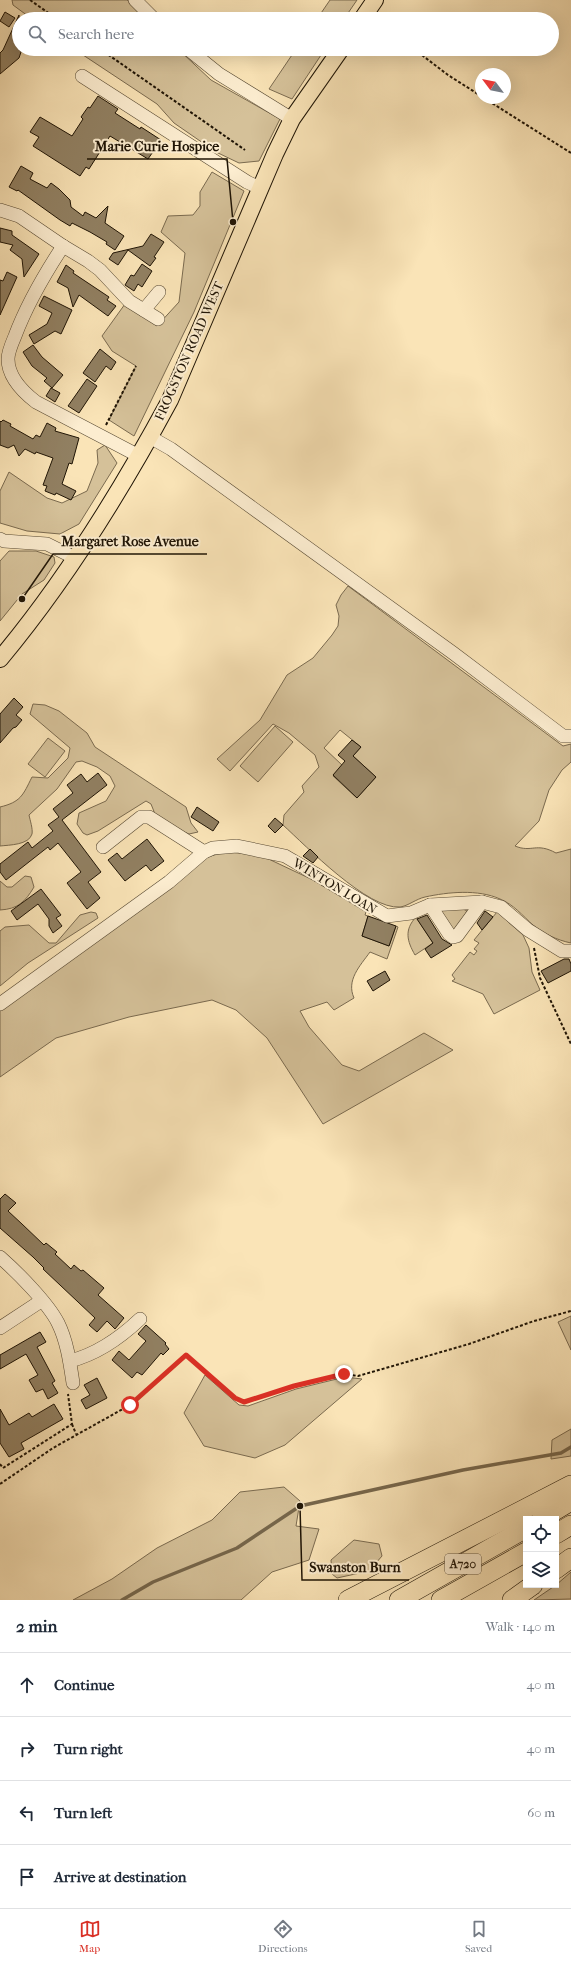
<!DOCTYPE html>
<meta charset="utf-8">
<style>
:root{--surface:#fff;--page:#f2f2f3;--text:#1f2937;--muted:#747a83;--line:#e0e1e3;--accent:#d93025}
body{margin:0;font-family:"IM FELL French Canon",serif;background:var(--page);color:var(--text)}
.controls{position:absolute;right:12px;bottom:12px;display:grid;overflow:hidden;border-radius:0px;box-shadow:0 4px 16px #0002}
.controls button{width:36px;height:36px;display:grid;place-items:center;padding:0;border:0;border-bottom:1px solid var(--line);background:var(--surface);color:var(--text);font:20px sans-serif}
.compass{position:absolute;left:475px;top:68px;width:36px;height:36px;border-radius:50%;background:var(--surface);box-shadow:0 4px 16px #0002;rotate:302deg}
.stop{position:absolute;width:12px;height:12px;margin:-9px;border:3px solid #d93025;border-radius:50%;background:#fff}
.stop.end{background:#d93025;border-color:#fff;box-shadow:0 1px 4px #0008}
.list{margin:0;padding:0;list-style:none}
h2{display:flex;justify-content:space-between;align-items:center;height:52px;margin:0;padding:0 16px;font-size:17px}
h2 small{font-size:13px;font-weight:400;color:var(--muted)}
.list li{display:grid;grid-template-columns:26px 1fr auto;gap:12px;align-items:center;box-sizing:border-box;height:64px;padding:0 16px;border-top:1px solid var(--line)}
.list b{display:block;font-size:15px;white-space:nowrap}
.list em{font-size:13px;font-style:normal;color:var(--muted)}
.icon{flex:none;width:22px;height:22px;fill:none;stroke:currentColor;stroke-width:2;stroke-linecap:round;stroke-linejoin:round}
.map{position:relative;flex:none;width:571px;height:1600px;overflow:hidden}
.search{position:absolute;background:var(--surface);box-shadow:0 4px 16px #0002;left:12px;right:12px;top:12px;height:44px;display:flex;align-items:center;gap:10px;box-sizing:border-box;padding:0 14px;border-radius:22px;color:var(--muted);font-size:15px}
.sheet{height:308px;background:var(--surface)}
nav{display:flex;justify-content:space-around;align-items:center;box-sizing:border-box;height:56px;border-top:1px solid var(--line);background:var(--surface);font-size:11px;color:var(--muted)}
nav a{display:grid;justify-items:center;gap:2px}
nav .on{color:var(--accent)}
.map>svg:first-child{display:block}
</style>
<div class="map">
<svg width="571" height="1600" viewBox="0 0 571 1600">
<rect width="100%" height="100%" fill="#fae4b7"/>
<filter id="stains"><feTurbulence type="fractalNoise" baseFrequency=".005" numOctaves="4"/><feColorMatrix values="0 0 0 0 .2 0 0 0 0 .09 0 0 0 0 .02 0 0 0 .5 -.17"/></filter>
<radialGradient id="worn" r=".72"><stop offset=".6" stop-color="#630" stop-opacity="0"/><stop offset="1" stop-color="#630" stop-opacity=".3"/></radialGradient>
<!-- green -->
<g fill="#d5c199" stroke="#7a6a4f" fill-rule="evenodd">
<path d="M12,0H127L147,19H32L13,5Z"/>
<path d="M330,0H357L344,19H317Z"/>
<path d="M74,49H178L211,80L280,119L259,161L239,163L216,152L174,123L157,104Z"/>
<path d="M296,49H325L292,99L269,89Z"/>
<path d="M212,172L244,191L194,312L134,436L109,420L136,366L112,351L102,336L125,304L157,326L179,302L185,253L161,232L168,216L193,215L200,206V192Z"/>
<path d="M105,445L117,463L79,524L60,534L27,531L0,523V491L9,472L47,498L62,503L87,491L98,463L97,450Z"/>
<path d="M9,551H36L54,557L55,563L44,580L22,594L0,621V561Z"/>
<path d="M348,586L563,746L571,744V762L562,770L549,790L539,821L515,846C532,853 536,842 556,853L571,849V943C557,940 544,934 533,925C523,916 513,904 500,899C478,889 448,892 425,897C416,899 408,906 400,907C368,910 306,846 283,825L284,815L304,792L302,786L319,767L315,755L289,733L273,724L230,771L217,759L260,720L287,675L313,658L332,635L338,626L339,616L336,605L341,595ZM340,730L361,747L353,756L376,777L357,798L333,776L342,765L324,748Z"/>
<path d="M33,704L45,705L59,711L87,733L95,747L186,807L191,823L198,832L189,834L167,825L157,819L151,804L146,801L98,831L87,835L83,833L77,824L79,813L106,801L115,786L110,776L97,767L82,761L76,762L57,789L29,815C30,820 33,829 32,834C29,845 9,845 0,846V807C21,802 23,795 32,777L48,778L68,758L70,748L30,714Z"/>
<path d="M275,726L293,742L258,782L240,766Z"/>
<path d="M48,738L65,751L45,777L28,764Z"/>
<path d="M225,852L258,854L313,880L366,912L365,915L368,916L362,936L389,946L396,926L398,927L387,959L370,952C360,966 346,980 354,998L334,1010L327,1002L300,1011L309,1027L342,1065L359,1071L424,1033L453,1050L323,1124L267,1038L236,1010L212,1000L129,1017L56,1038L0,1077V1011L207,857Z"/>
<path d="M25,876L31,877L34,887C25,902 18,909 0,910V881L7,887H12Z"/>
<path d="M461,908L467,911L458,927L453,930L437,910Z"/>
<path d="M91,912L96,913L98,918L28,963L0,986V931L5,927L29,925L49,943H56L80,915Z"/>
<path d="M497,912L523,935L529,948L532,972L540,990L494,1014L483,994L452,981L455,979L452,975L470,952L474,955L477,951L474,949L479,943L474,940Z"/>
<path d="M416,917L433,943L415,955C407,941 404,930 416,917Z"/>
<path d="M571,1316V1350L558,1322Z"/>
<path d="M205,1375L239,1405L248,1406L296,1389L345,1377L362,1379L285,1445L255,1458L204,1446L184,1413Z"/>
<path d="M571,1429V1456L551,1459L552,1440Z"/>
<path d="M284,1487L300,1501L296,1526L319,1529L309,1560L272,1572L241,1600H73L112,1579L157,1548L212,1520L240,1492Z"/>
<path d="M354,1540L379,1544L382,1556L369,1571L337,1578L332,1574L331,1560Z"/>
<path d="M571,1572V1599L534,1600L556,1585Z"/>
</g>
<g fill="none" stroke-linecap="round" stroke-linejoin="round">
<!-- stream -->
<path stroke="#76664b" stroke-width="3.5" d="M122,1600L153,1582L237,1548L300,1506L463,1470L561,1453L571,1447"/>
</g>
<!-- building -->
<g fill="#918062" stroke="#1f1405">
<path d="M5,12L15,18L9,27L0,21Z"/>
<path d="M19,15V49H22L19,58L0,74V53L3,50Z"/>
<path d="M98,96L118,109L115,113L140,129L141,127L161,140L148,159L110,136L89,169L86,167L80,176L33,146L39,137L30,132L40,117L72,136L83,119L81,117L88,107L90,108Z"/>
<path d="M21,166L33,173L30,179L47,188L51,183L59,189L70,200L71,207L83,216L85,212L96,218L108,206L105,223L124,236L115,250L106,244L107,242L90,232L72,223L70,226L60,220L18,190L17,191L9,187Z"/>
<path d="M0,228L12,231V235L39,254L24,277L22,259L10,250L13,245L0,242Z"/>
<path d="M151,234L164,242L154,257L156,258L150,266L128,250L118,265L109,259L113,253L143,246Z"/>
<path d="M142,264L152,271L142,287L138,284L134,291L125,285L131,275L134,276Z"/>
<path d="M66,265L74,271L73,273L109,297L107,300L116,306L108,316L79,295L73,307L68,288L57,282Z"/>
<path d="M7,272L17,277L0,315V280L3,281Z"/>
<path d="M44,296L72,310L61,334L55,331L34,344L29,335L47,324L52,313L39,306Z"/>
<path d="M33,345L42,357L63,375L52,388L44,381L47,378L32,366L23,352Z"/>
<path d="M100,349L116,362L111,370L106,366L95,382L83,373Z"/>
<path d="M87,379L97,386L79,413L68,406Z"/>
<path d="M51,388L60,393L55,402L46,396Z"/>
<path d="M3,420L11,424L10,426L33,439L36,435L40,437L47,423L56,428L55,431L79,438L72,464L69,463L62,484L76,491L71,500L56,493L55,495L45,491L47,486L43,485L53,458L36,452L35,454L25,449L19,456L14,445L8,448L0,445V421L1,422Z"/>
<path d="M14,698L23,707L16,715L22,720L16,727L13,728L0,743V714Z"/>
<path d="M352,740L361,747L353,756L376,777L357,798L333,775L345,761L338,755Z"/>
<path d="M98,773L107,785L62,820L101,872L88,882L100,898L87,909L67,883L81,872L58,843L50,850L48,847L6,880L0,872V864L28,842L32,848L53,831L48,825L59,817L53,809L73,793L67,785L81,774L87,782Z"/>
<path d="M197,807L219,822L213,831L191,817Z"/>
<path d="M275,818L283,825L275,833L268,826Z"/>
<path d="M147,839L164,861L151,871L146,865L125,881L108,860L117,853L122,859Z"/>
<path d="M310,849L318,857L313,863L303,856Z"/>
<path d="M41,889L61,915L56,918L62,926L53,933L49,926V919L38,904L17,920L11,911Z"/>
<path d="M485,911L493,917L482,930L477,923Z"/>
<path d="M427,915L442,939L452,945L431,958L425,949L433,943L417,919Z"/>
<path d="M368,916L396,926L389,946L362,936Z"/>
<path d="M564,959H569L571,964V971L548,983L541,971Z"/>
<path d="M385,971L390,980L373,991L367,981Z"/>
<path d="M5,1194L16,1203L8,1211L22,1224L44,1245L46,1243L57,1252L55,1254L71,1269L74,1265L81,1271L83,1270L104,1288L98,1295L124,1318L115,1329L107,1321L97,1332L89,1325L95,1318L43,1269L44,1268L33,1257L0,1228V1199Z"/>
<path d="M146,1325L166,1343L165,1344L169,1349L163,1355L161,1353L142,1375L137,1372L132,1378L112,1360L119,1351L129,1360L146,1341L138,1334Z"/>
<path d="M40,1332L46,1342L37,1347L55,1381L52,1383L58,1393L48,1399L43,1389L36,1392L29,1380L38,1375L26,1354L0,1369V1355Z"/>
<path d="M97,1378L107,1398L86,1409L81,1400L90,1395L84,1385Z"/>
<path d="M54,1404L63,1419L21,1443L24,1449L9,1457L0,1443V1409L9,1425L29,1413L32,1417Z"/>
</g>
<g fill="none" stroke-linecap="round" stroke-linejoin="round">
<!-- minor casing -->
<g stroke="#564832" stroke-width="14">
<g id="minor">
<path d="M135,0L154,19"/>
<path d="M188,49L219,74L292,119"/>
<path d="M82,76L247,182L260,188"/>
<path d="M0,210L19,216L63,246L88,261L100,270L129,301L158,319"/>
<path d="M63,246C44,275 27,304 15,336C12,343 8,352 8,359C8,377 23,392 36,402L139,456"/>
<path d="M144,310L159,292"/>
<path d="M150,437L171,449L453,653L563,736H571"/>
<path d="M0,539L4,541L47,544L75,558"/>
<path d="M103,847L141,817H149L204,852"/>
<path d="M430,905L449,934L453,937L457,936L482,902"/>
<path d="M0,1004L169,882L204,852L213,848L237,846L285,856L387,916L411,913L430,905L482,902L501,907L528,930L562,951H571"/>
<path d="M0,1257C17,1272 48,1303 58,1323C67,1341 70,1363 73,1383"/>
<path d="M0,1328L41,1301"/>
<path d="M70,1361C97,1354 120,1338 140,1319"/>
</g>
</g>
<!-- major casing -->
<g stroke="#1f1405" stroke-width="18">
<g id="major">
<path d="M362,19L375,0"/>
<path d="M0,659C66,580 121,491 170,400L275,154L292,119L341,49"/>
</g>
</g>
<!-- highway casing -->
<g stroke="#1f1405" stroke-width="20">
<g id="highway">
<path d="M541,1519L571,1501"/>
<path d="M556,1534L571,1525"/>
<path d="M556,1569L571,1558"/>
<path d="M348,1600L571,1485"/>
<path d="M399,1600L526,1528"/>
<path d="M441,1600L526,1552"/>
<path d="M512,1600L533,1585"/>
</g>
</g>
<!-- path -->
<g stroke="#1f1405" stroke-width="2" stroke-dasharray="3 2" stroke-linecap="butt">
<path d="M30,0L57,19"/>
<path d="M100,49L245,150"/>
<path d="M414,49L448,75L481,96"/>
<path d="M484,98L571,153"/>
<path d="M106,425L136,366"/>
<path d="M534,948L540,978L571,1044"/>
<path d="M72,1424L76,1434"/>
<path d="M0,1464L3,1468L72,1424L68,1394"/>
<path d="M0,1484L53,1448L130,1405L187,1355L235,1398L244,1402L294,1386L345,1374L358,1376L469,1344L534,1321L571,1311"/>
</g>
<!-- minor -->
<use href="#minor" stroke="#fcedd0" stroke-width="13"/>
<!-- major -->
<use href="#major" stroke="#fae4b7" stroke-width="16"/>
<!-- highway -->
<use href="#highway" stroke="#fae4b7" stroke-width="19"/>
</g>
<g fill="none" stroke-linecap="round" stroke-linejoin="round">
<!-- route -->
<path stroke="#d93025" stroke-width="5" d="M130,1405L186,1355L235,1398L244,1402L294,1386L344,1374"/>
</g>
<g text-anchor="middle" dominant-baseline="central" stroke-width="4" stroke-linejoin="round" paint-order="stroke">
<!-- shield labels -->
<rect fill="#fcedd0" stroke="#615542" stroke-width="1" x="445" y="1554" width="36" height="20" rx="3"/>
<g font-size="12" font-weight="bold" fill="#1f1405">
<text x="463" y="1564">A720</text>
</g>
<!-- street labels -->
<g font-size="13" fill="#1f1405" stroke="#fcedd0">
<text transform="translate(189 351) rotate(-66)">FROGSTON ROAD WEST</text>
<text transform="translate(335 886) rotate(31)">WINTON LOAN</text>
</g>
</g>
<!-- callouts -->
<path fill="none" stroke="#1f1405" stroke-width="1.5" d="M233 222L227 159H87M22 599L53 554H207M300 1506L302 1580H409"/>
<g fill="#1f1405" stroke="#fcedd0" stroke-width="1.5">
<circle cx="233" cy="222" r="4"/>
<circle cx="22" cy="599" r="4"/>
<circle cx="300" cy="1506" r="4"/>
</g>
<g font-size="14" text-anchor="middle" font-weight="bold" fill="#1f1405" stroke="#fcedd0" stroke-width="4" stroke-linejoin="round" paint-order="stroke">
<text x="157" y="151">Marie Curie Hospice</text>
<text x="130" y="546">Margaret Rose Avenue</text>
<text x="355" y="1572">Swanston Burn</text>
</g>
<rect width="100%" height="100%" filter="url(#stains)"/>
<rect width="100%" height="100%" fill="url(#worn)"/>
</svg>
<div class="controls">
<button><svg class="icon" aria-label="locate" viewBox="0 0 24 24"><circle cx="12" cy="12" r="6"/><path d="M12 2v4M12 18v4M2 12h4M18 12h4"/></svg></button>
<button><svg class="icon" aria-label="layers" viewBox="0 0 24 24"><path d="M12 4l9 5-9 5-9-5zM3 14l9 5 9-5"/></svg></button>
</div>
<svg class="compass" viewBox="-18 -18 36 36"><path d="M0-13l5 13h-10z" fill="#e53935"/><path d="M0 13l5-13h-10z" fill="#747a83"/></svg>
<div class="stop" style="left:130px;top:1405px"></div>
<div class="stop end" style="left:344px;top:1374px"></div>
<div class="search"><svg class="icon" aria-label="search" viewBox="0 0 24 24"><circle cx="10" cy="10" r="6"/><path d="M15 15l6 6"/></svg>Search here</div>
</div>
<section class="sheet">
<h2>2 min<small>Walk · 140 m</small></h2>
<ul class="list">
<li><svg class="icon" aria-label="ahead" viewBox="0 0 24 24"><path d="M12 20V5M6 11l6-6 6 6"/></svg><div><b>Continue</b></div><em>40 m</em></li>
<li><svg class="icon" aria-label="right" viewBox="0 0 24 24"><path d="M7 20v-9h11M14 6l5 5-5 5"/></svg><div><b>Turn right</b></div><em>40 m</em></li>
<li><svg class="icon" aria-label="left" viewBox="0 0 24 24"><path d="M17 20v-9H6M10 6l-5 5 5 5"/></svg><div><b>Turn left</b></div><em>60 m</em></li>
<li><svg class="icon" aria-label="arrive" viewBox="0 0 24 24"><path d="M6 21V4h12l-3 4 3 4H6"/></svg><div><b>Arrive at destination</b></div></li>
</ul>
</section>
<nav>
<a class="on"><svg class="icon" aria-label="map" viewBox="0 0 24 24"><path d="M3 6l6-2 6 2 6-2v14l-6 2-6-2-6 2zM9 4v14M15 6v14"/></svg>Map</a>
<a><svg class="icon" aria-label="directions" viewBox="0 0 24 24"><path d="M12 3l9 9-9 9-9-9zM9 14v-3h6M13 9l2 2-2 2"/></svg>Directions</a>
<a><svg class="icon" aria-label="saved" viewBox="0 0 24 24"><path d="M7 4h10v16l-5-4-5 4z"/></svg>Saved</a>
</nav>
